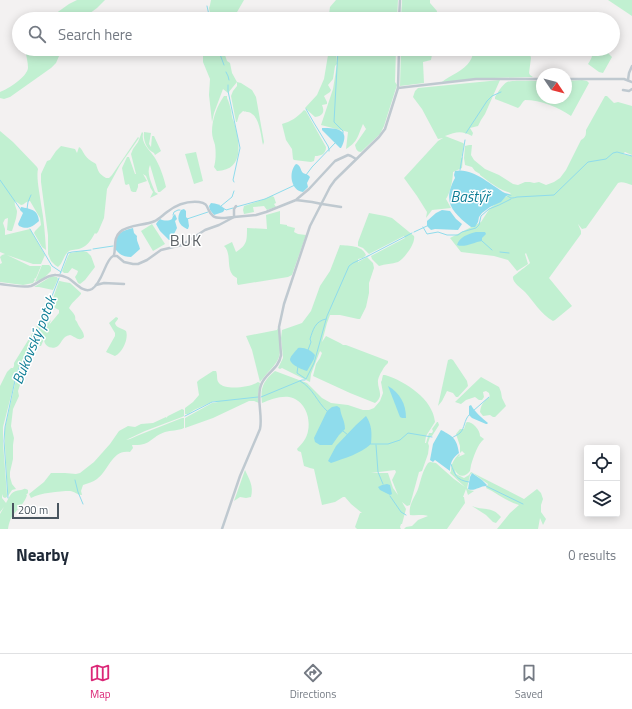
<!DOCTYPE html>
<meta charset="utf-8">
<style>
:root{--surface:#fff;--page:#f6f6f7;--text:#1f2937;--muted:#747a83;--line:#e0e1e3;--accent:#db2777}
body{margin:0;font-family:"Titillium Web",sans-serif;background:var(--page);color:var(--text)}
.controls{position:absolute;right:12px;bottom:12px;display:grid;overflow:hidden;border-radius:4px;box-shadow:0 2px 10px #0003}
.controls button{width:36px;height:36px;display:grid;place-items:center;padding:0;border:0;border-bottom:1px solid var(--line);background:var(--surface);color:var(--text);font:20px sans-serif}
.compass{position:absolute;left:536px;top:68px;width:36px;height:36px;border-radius:50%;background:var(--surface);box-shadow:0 2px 10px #0003;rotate:125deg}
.scale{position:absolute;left:12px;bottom:10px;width:47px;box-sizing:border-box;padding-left:4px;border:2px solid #49555f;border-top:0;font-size:11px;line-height:14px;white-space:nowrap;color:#49555f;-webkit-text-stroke:3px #fff;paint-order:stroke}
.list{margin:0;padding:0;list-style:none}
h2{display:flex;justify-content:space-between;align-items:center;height:52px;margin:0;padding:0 16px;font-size:17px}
h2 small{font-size:13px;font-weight:400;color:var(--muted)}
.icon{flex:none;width:22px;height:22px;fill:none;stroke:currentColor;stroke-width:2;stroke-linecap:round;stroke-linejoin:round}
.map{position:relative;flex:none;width:632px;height:529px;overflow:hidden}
.search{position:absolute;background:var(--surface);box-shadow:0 2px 10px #0003;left:12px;right:12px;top:12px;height:44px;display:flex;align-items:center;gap:10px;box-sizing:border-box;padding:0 14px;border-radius:22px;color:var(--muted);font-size:15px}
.sheet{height:124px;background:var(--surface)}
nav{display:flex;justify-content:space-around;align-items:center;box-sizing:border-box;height:56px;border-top:1px solid var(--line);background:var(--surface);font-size:11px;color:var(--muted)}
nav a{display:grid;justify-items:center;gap:2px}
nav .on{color:var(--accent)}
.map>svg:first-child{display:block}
</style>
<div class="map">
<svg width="632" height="529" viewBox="0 0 632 529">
<rect width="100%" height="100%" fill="#f3f1f1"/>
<!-- green -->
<g fill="#c1f0d1" fill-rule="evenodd">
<path d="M77,0H105L97,8L82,19H48L69,4Z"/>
<path d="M211,0H244L233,19H218L217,15L214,12L216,15L213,16L210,13L209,8L210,5Z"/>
<path d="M336,0H398L397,19H333L329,14L330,7Z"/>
<path d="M402,0H430V3L437,11L436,19H401Z"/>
<path d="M608,0H632V16Z"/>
<path d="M25,49H62L56,63L51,68L10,97L4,99L0,98V92C8,89 27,77 28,68C28,62 26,55 25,49Z"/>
<path d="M203,49H223L227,61L230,63L232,73L237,82L228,93L223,89L214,113L212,122L209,95L210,79L203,62Z"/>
<path d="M329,49H336L337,64L339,49H396L395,82L397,85L384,126L380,134L361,152C357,152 356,149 355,145L366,129L363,124C358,135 358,142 346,149L348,132L321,125L333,89L337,64L335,66L333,79L328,85L331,90L330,92L324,96L327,102V104L322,105C325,112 323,116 315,117L305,108L317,95L324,79Z"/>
<path d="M401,49H433L431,60L423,62L424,83L400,86Z"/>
<path d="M475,49H508L511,52L530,54L531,58L529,73L530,75L533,77L494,78L442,82C450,75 464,71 470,61C472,58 473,53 475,49Z"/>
<path d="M589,49H604L612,57L603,73L599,72L588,64C591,59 595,54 589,49Z"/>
<path d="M500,80L485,114L481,120L478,126L470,128L473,133L472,136C461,130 456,132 445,136L463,143L464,144L462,155L461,158L463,157L462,168L453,172C453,180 450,193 446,199L451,208L432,210L426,218L427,212L417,196L404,178L438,141L443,138L438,139L422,109L413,97L415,91L418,88Z"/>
<path d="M582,80L587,81L589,83L571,116C558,107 541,100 525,100C522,102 521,106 518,108L495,99V97C498,92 502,85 507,82C512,80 535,81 542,81V98H566V81Z"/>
<path d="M237,82L241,83L252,90L256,97L264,142L263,145C261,137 260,119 252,114C249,111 247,113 243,111L239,115L237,122H236L231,96L233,91L237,86Z"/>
<path d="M224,96H227V98C229,102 230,106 231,110C232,112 231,114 232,116C232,118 233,120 234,122C239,140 246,170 217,171L214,167C216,161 216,152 215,145C214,141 212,137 212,132C212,119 217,106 224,96Z"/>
<path d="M605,96H607L614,103L618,102L632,106V155L627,153L625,152L623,154L632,156V185C628,184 622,181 618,183L586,228L582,229L578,224L581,231V234L549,278L572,306L555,320L553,321C541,314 534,302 525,292C522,289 512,282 513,277C513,276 527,266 530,263L526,253L525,254L528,264L517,271L508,260L494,256L461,252L450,238L481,222L490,208L511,193C501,191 489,182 480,175V174L475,171L472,167L465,165L464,158L465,146L469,145H472L471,155L474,160L485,169L499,175L513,184L518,185L525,182H530L534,183L539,182L546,185L554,182L560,178L566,170L581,140C586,137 586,135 586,130Z"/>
<path d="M304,110L306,111L307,113L326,147C326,154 321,156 315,156L314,161L311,162L294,160L293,159L292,149L286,140L282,124C290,122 298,117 304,110Z"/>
<path d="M0,131L13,142L37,167L38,169C36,178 40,195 41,204C44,219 45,235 46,250L42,247L34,233L35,231L41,225L40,218L30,201C26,201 24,205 21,205L15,201C14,205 16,207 17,211C17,217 14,225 12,231H10L7,230L8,218L5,219L3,223L5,229V235L30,229L45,255L41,264H33L7,255L30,266H41L36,278L34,279L35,280L33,283L23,285L0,282V264L2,263L0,257L2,255L5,254L0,252Z"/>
<path d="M142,132L143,133C141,144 149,149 155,158C160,166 164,178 166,187L160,192H158L150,165C146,173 152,184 155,192L158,194L150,198L153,192L150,187V186L146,176L143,174L147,181L138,184V187L136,192H133L131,191L129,184L126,185L125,184L122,168L127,157H129L135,174H136L131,154L133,149L138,142Z"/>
<path d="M144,132L151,133L149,144L151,147L152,136H154L161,151L155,155L154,153C146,149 143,140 144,132Z"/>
<path d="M138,137L139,138L120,165L107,189L104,218L98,232L96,234L95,233C91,240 88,246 79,249C75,250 70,249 67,253C63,257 63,263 58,267L55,265L51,261L48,254V235L41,182V174L47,161L50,160L56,151L61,146L75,149L77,153L79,147C81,148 82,150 83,152C86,158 91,161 96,164C98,171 99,174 106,178H109L112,175Z"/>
<path d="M196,152L203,181L194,184L185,154Z"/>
<path d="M272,196L274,197L276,203L274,204L276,207L267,210L264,206L253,207L254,212L244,214L243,210L244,206L259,201Z"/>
<path d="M280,211V224L287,225V226L295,228L294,232L298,234L306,235L292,275L288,277L238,285L237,283V278C224,272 233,254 224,246L232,242L236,252C247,245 247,241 247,228L267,229L266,215Z"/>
<path d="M369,213L385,216L392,218L414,236C416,243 404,259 398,262C392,264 385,264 379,266L372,259L371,256L405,238L404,236L369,254L363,248L358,246V242Z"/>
<path d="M152,224L165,244L153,251L141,231Z"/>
<path d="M340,245C349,246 362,245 366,255L363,258L358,259V262L367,257L373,263L374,268L369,283V293L366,307L360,319H358L340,315H330L327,323L322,342L326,336L340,343L343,345H346L388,361V363C385,366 384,367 382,371C380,374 379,376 378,380C377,390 385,395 375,403L350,393L313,376L316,364L320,358L322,353L320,351L311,374L310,382L282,368L280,369L278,368L283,358L281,338L282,330L302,323L311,311L320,286L330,271Z"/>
<path d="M83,251L87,252L91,256L95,267L85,280L80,284L78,283L75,277L77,274L78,271L72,268L68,273H64L62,271L68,256L70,253Z"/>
<path d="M42,265H49L51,267V271L44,278L35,282Z"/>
<path d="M52,276L57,277L58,279L53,290L39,287H34Z"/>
<path d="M59,281H60L64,282L70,283L81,293V294C77,299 72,302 69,308C71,311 74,313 75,316C76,321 74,318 77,322C79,328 84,331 84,337C79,342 76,337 70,335C62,337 63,341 58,346C53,350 44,347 44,339L41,346H33L49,307L55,309L50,311L47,324L51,320L49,325L59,313V310L55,308L52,307L51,304Z"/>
<path d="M42,317L43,318L31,346L18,369L3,427V443L7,495V497L5,498L3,497L2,494V498L6,503C11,494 11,491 21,490C26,489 23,488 28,490V493L26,495H27C25,503 18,508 14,514C10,519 9,523 8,529H0V514L4,507L0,512V386L7,372L11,368H13L14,366V363L40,321L41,318Z"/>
<path d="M116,317L118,318V319L115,323C116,328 122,328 126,331C129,339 122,353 115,356L106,352L115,336V333L109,323Z"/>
<path d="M278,328H279C279,336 281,350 279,357C277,364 265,375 260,382L252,350L246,336L277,330Z"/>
<path d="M30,351L33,352V355L28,361L24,377L20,385L18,391L19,396L13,409L11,426L14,438L13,445V459L10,472V477L12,484L16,489L12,490L8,496L5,445V428L18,371L28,352Z"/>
<path d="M451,359L453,360L467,381L468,386L458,397H456L453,393L447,391L442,401L438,406L448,360Z"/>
<path d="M213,371H216C218,375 216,380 219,383C225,391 252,387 258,382L260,383L258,395L259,403L254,401H249L213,418L185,428V418L212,403L218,402L216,401H214L194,410L188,414H185V408L193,402L199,395L197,382L199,380Z"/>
<path d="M275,371L307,383L322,398L331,403L348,405L363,410H369L374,408L380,401L383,393L381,382L382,380V379L383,375H385C405,381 433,399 435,422L426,436L425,443H426L429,433H432L433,431L432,429L437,422H438L439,425L432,436L430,437L428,443L429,446L428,454L422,471L419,472L410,505L407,506L402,502L406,509L402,524H401L400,527L401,529H357L355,527L360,513H362L351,504L345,497H343L335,502L322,505L314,469L310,468L304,466L301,452L298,451L297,449C302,444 307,438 308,431C311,416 304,400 289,397C279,396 270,400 262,403C260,388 263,381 275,371ZM395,470L396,472L392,480L398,495L393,488L388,473H371Z"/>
<path d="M481,377L499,387L501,392L502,398L506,406L495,417H493L490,415L483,416L480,412C481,405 483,401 490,397L489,393L486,391L483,392L484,397L482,400H479L475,397L466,400L461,404L455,402Z"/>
<path d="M182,409L184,410V416L182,417L145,431L126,440L130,439L139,435L182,418H184V428C178,431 171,430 165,432C150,437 152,446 132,445L133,448L130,452C112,449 109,470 97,479C93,482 88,483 83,485L81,491L82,495C77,495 74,491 70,491C59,491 40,493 31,498L29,494L44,482L51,473H65L76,474L80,473L94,462L110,444L119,431L128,426L135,427L141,424L153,423L166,417V418L168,416Z"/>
<path d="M467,422C473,422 480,430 480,436L484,439C477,445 474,456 471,465C471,466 470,470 470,471C465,478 458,477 455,470L456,474L464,478L469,475L471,472L524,499L537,489L541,493L543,499L541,505V512L546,519L543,525L540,518L538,529H497L510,513L519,505C507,502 497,493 486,488L488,484L474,474L472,473L470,475L467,488L469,490L474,491L468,495L466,489L463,497H464L465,503L447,529H404L406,527L412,526L418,520L428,516C422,514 417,516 410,515C408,505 415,497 418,489C421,480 422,472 428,463L430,462L436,463L454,479L465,487L450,473L451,471C451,464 454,459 459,454L460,455L458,457L465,454L462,451L460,453V446L456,434L460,429H464L466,423Z"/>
<path d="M245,470C249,479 254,486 251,497L246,498L240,497L234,501Z"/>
<path d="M472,506C484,511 492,506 501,517L496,523L493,522L486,515Z"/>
</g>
<!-- water -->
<g fill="#8fdcec">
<path d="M322,128C337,128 351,129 341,148H340L322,130Z"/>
<path d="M296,164C301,165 300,170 303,173L308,175L310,177L307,183L308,187L303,192C291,191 288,172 296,164Z"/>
<path d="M455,171C472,167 491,185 505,193L509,194L512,196L507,195L501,202L490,207L482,213L479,217L478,222L475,227H471C452,212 442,202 455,178L454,175Z"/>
<path d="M211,203C216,203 221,205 225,209L223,212L214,215L210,210L209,206Z"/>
<path d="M21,207C30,209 38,209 39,221C32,227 28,230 19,226L18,224L23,213L20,210Z"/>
<path d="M184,209L186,211V217L188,219L189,226L188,229H187C178,225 176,218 181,210Z"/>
<path d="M442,210L450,211L456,219L462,224L458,230L435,229L431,230L427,226V221L436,213Z"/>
<path d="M175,214L177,219L175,221L177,228L173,236V237L171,240H169L160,231L156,224L158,221L160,219C164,221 169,221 172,219L173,216Z"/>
<path d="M133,228L134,233L137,236C136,241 139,244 140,249L131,257C124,257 120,255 116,250C114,235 120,231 133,228Z"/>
<path d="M476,232H485L486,234L482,238V241C474,242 465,248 457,245C459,237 468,234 476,232Z"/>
<path d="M298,348C304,347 311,350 315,355L314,359L307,371C303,370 291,365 290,360C290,356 296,351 298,348Z"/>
<path d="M388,386C400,393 406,404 406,418H402L400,417Z"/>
<path d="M471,405C474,411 482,418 488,423L487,424H486L472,418L469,415V406Z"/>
<path d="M337,406L340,408C341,417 345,420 345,429L339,435L332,445H320L315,442L314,438L327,411L332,407Z"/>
<path d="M366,416C372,425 372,433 371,444C360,454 345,458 331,463L328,461L336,446L356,425Z"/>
<path d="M441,430C453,436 457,439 459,453C452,458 450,464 450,471L435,460L433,462L430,460L433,444Z"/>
<path d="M472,473L482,480L487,485L486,486C480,486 474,492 468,489L470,477Z"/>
<path d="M387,484L390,485L392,494L390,495L380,490L378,487L382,485Z"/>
</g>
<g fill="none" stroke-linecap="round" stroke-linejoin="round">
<!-- stream -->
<g stroke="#8fdcec" stroke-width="1">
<path d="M207,6L209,15"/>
<path d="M218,49L224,65"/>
<path d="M338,49L334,122L343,131V133"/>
<path d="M226,72L228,76L229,80"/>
<path d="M228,85V91L240,148L233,180L234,182"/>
<path d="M306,109L314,123L328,146L329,149V151"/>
<path d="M466,133L487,101L492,96L501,92"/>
<path d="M460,170L465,140"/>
<path d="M306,175L312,167L336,142"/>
<path d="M0,180L21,210"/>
<path d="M506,195C511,198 510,199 517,197L554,195L588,162L606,159L613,153L617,152L632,156"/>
<path d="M221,206L232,197L234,191"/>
<path d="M236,207L265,199L295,185"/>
<path d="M27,209L28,202L31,195"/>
<path d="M225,209L226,210L233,208"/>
<path d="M173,215L174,212L178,210H180"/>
<path d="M187,219L208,212"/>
<path d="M423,227L427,234L438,232L447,235H458L462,232L476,228L479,225L481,216L489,209L499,205L511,199"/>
<path d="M30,229L52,266L61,272"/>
<path d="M414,232L427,226"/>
<path d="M482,241L492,250"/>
<path d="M93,249L113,246"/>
<path d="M500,252L509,253"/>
<path d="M368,256L412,233"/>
<path d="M60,274L68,253L72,252L91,250"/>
<path d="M308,350L311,342L310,339C313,330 315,321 326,319"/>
<path d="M298,366L297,373L306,379L314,363L316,356L327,316L349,266L353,263L368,256"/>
<path d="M300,381C313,388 317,402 327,411"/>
<path d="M261,397L302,380H305"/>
<path d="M473,411L489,397"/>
<path d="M185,416L212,402L258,397"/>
<path d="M343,431L348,435"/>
<path d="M452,438C454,436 458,435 460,433C465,428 464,420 469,415"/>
<path d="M371,444H388L400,440L408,433L432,437"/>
<path d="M376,445L378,472L383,484"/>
<path d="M451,464C455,475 456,480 469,482"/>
<path d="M75,480L78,492L83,504"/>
<path d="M486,486L523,504"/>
<path d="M390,496L401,512L406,515"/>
<path d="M8,498L4,441L5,427L16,376L19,368L37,335L59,278"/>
</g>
<!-- minor -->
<g stroke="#bfc9d0" stroke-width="2.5">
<path d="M399,19L400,0"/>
<path d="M566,79H624L632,82"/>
<path d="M628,80L629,73L632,66"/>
<path d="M398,88L476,79H542"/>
<path d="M623,90L629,91L632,89"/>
<path d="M297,199L309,189L335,161L348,155L351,156L356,159"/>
<path d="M114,255C116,248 113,238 120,232C129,224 144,226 155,221C159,219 163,215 167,212C176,205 188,201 199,202C210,203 206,211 213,216C218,220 229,217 234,217V209L236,206"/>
<path d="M0,284C10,285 21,288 31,286C39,283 47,274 56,275C60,275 64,276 68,278C75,282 83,294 92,289C103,282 105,260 113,256H117L124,262L133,264H138L147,260L161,250L182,245L205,230L219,225L234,217L256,215L266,212L296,200L312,202L322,204L341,207"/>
<path d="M96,285L104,283L124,284"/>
<path d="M222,529L240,476L260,429C263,416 256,398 261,385C265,373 279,369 281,355L279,327L284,304L310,226L330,187L335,180L379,137L385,129L398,88L399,49"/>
</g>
</g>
<g text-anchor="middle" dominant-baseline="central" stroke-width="3" stroke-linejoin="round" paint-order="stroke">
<!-- water labels -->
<g font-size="15" font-style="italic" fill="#0e7e96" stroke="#fff">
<text x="470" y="196">Baštýř</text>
<text transform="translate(34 340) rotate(-68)">Bukovský potok</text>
</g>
<!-- quarter labels -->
<g font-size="16" letter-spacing="1" fill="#5d6266" stroke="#fff">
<text x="186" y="240">BUK</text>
</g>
</g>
</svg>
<div class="controls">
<button><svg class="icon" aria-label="locate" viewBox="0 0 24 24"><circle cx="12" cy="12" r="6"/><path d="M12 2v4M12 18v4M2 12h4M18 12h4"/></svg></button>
<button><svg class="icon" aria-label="layers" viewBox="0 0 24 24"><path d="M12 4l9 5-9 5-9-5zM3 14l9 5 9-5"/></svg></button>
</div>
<svg class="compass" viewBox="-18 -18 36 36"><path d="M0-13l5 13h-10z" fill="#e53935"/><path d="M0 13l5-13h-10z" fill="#747a83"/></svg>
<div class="scale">200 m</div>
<div class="search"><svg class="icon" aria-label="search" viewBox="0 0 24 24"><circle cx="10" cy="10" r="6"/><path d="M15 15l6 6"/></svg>Search here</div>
</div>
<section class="sheet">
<h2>Nearby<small>0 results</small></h2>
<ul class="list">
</ul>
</section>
<nav>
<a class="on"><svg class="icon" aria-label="map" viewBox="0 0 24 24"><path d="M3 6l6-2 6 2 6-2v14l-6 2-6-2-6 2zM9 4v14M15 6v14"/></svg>Map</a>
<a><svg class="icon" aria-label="directions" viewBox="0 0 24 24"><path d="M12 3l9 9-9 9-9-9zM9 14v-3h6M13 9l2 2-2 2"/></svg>Directions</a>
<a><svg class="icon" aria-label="saved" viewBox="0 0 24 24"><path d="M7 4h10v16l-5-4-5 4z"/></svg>Saved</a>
</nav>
